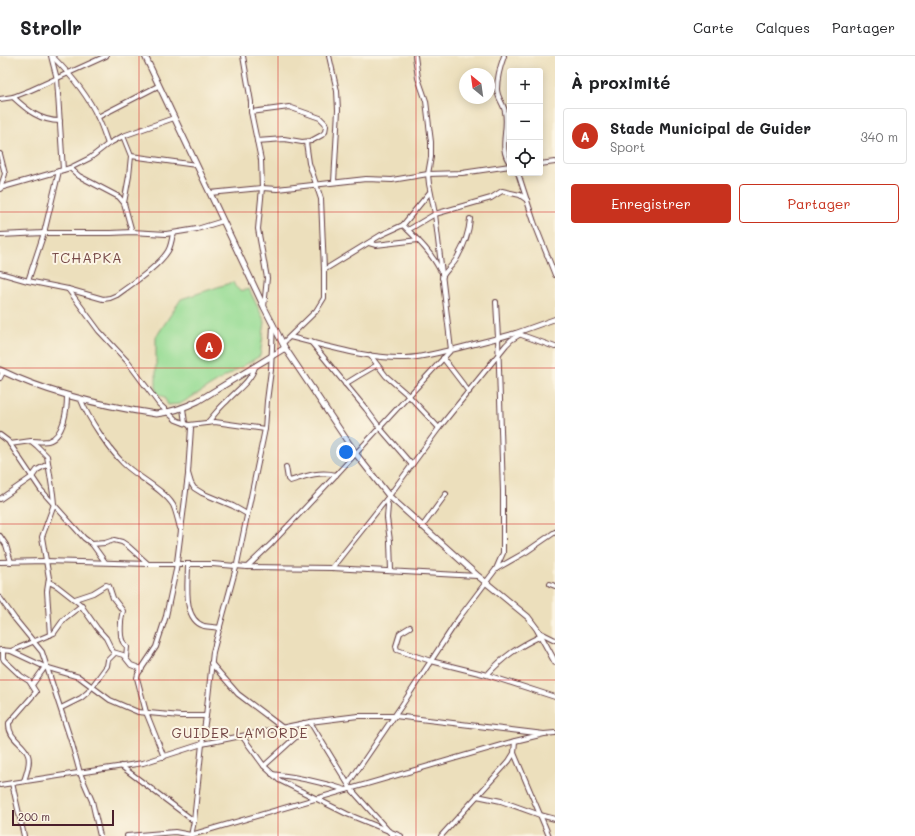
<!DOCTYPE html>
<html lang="fr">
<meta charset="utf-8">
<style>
:root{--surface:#fff;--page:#f6f6f6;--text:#202124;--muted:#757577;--line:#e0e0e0;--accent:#c8321e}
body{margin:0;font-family:Mali,sans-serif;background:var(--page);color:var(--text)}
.controls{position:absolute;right:12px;top:12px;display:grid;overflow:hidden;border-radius:4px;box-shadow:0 2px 10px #0003}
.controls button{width:36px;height:36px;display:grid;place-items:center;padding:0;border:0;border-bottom:1px solid var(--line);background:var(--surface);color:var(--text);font:20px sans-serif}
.compass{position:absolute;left:459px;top:12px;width:36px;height:36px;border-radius:50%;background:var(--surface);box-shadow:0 2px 10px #0003;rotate:331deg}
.scale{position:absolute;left:12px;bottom:10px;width:102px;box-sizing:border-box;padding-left:4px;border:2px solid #4a1f2b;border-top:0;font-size:11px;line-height:14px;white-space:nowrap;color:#4a1f2b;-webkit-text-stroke:3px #fcf5e5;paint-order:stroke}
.you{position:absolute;left:346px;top:396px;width:14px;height:14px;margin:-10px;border:3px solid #fff;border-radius:50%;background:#1a73e8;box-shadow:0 0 0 6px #1a73e833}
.badge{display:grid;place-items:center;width:26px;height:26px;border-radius:50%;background:var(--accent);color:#fff;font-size:13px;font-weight:700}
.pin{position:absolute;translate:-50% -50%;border:2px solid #fff;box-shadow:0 1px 4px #0006}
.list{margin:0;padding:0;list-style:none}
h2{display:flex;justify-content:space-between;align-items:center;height:52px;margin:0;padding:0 16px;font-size:17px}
h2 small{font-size:13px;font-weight:400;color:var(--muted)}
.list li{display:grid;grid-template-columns:26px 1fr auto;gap:12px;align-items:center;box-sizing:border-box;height:56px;margin:0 8px 8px;padding:0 8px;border:1px solid var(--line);border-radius:4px}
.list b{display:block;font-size:15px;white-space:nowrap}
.list p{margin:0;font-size:13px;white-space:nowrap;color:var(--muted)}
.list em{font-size:13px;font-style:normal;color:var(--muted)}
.actions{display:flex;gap:8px;padding:12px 16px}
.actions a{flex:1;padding:9px 0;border:1px solid var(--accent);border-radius:4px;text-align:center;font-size:14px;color:var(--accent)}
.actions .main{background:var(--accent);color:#fff}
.icon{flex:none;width:22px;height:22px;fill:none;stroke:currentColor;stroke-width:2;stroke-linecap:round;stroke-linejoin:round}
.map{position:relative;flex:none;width:555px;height:780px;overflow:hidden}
header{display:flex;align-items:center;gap:24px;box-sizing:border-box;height:56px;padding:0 20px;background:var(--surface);border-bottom:1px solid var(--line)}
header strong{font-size:19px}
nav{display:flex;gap:22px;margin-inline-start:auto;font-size:14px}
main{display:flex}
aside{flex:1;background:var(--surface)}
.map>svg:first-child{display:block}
</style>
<header>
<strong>Strollr</strong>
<nav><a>Carte</a><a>Calques</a><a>Partager</a></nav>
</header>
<main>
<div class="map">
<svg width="555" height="780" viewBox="0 0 555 780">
<rect width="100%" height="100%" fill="#fcf5e5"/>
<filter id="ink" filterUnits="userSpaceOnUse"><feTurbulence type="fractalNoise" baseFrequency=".025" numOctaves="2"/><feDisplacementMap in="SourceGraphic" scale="8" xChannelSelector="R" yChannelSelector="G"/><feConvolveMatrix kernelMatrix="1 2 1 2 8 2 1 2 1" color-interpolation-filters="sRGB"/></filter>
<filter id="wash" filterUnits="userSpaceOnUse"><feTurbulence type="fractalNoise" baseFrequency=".012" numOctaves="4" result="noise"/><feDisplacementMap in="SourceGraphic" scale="16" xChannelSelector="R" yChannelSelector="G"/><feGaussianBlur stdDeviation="0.9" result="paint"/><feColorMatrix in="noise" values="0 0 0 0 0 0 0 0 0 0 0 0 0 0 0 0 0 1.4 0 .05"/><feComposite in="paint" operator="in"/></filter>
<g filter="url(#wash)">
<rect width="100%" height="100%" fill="#ecdfbc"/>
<!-- green -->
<path fill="#97dc94" stroke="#707e60" d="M233,226C236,234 241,236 249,233L265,266L260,300L180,348L168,349L164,341L156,337V281L181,243Z"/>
</g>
<g filter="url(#ink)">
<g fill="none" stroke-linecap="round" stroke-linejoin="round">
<!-- minor casing -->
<g stroke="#623c41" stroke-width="6">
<g id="minor">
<path d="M51,0L57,23L63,114"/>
<path d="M52,0C70,18 88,39 98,62C102,70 105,80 108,88"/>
<path d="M243,0L251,46V56L261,104L262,132L258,173L267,222L264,251"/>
<path d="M329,0L337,35L338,54L334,126"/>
<path d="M504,0C500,11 497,21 497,33C497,42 504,48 505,56C509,73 498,93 510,107"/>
<path d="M13,41C27,54 40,65 60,65"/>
<path d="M0,43L13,41L31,34L106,0"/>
<path d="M251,56L289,51L320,62L325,67L326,70L325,76L322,79L311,85L302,86L284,83L257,85"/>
<path d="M98,61L158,30"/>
<path d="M123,80L131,100L129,120L124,147"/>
<path d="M0,98L5,118L0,133"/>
<path d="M131,100L196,109"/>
<path d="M540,108L555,106"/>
<path d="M70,112L79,120L119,141L124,147L132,176"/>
<path d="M518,117L534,166L555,219"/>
<path d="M0,132L70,112L90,102L108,88L123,80L174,62"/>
<path d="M210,137L262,132L277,133L366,123L392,124L428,118L462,117L510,110"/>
<path d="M403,169C417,183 431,196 440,214"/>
<path d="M408,174L435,158L491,142L502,135L520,139L527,144"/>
<path d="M0,179L44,177H111L132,176L166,178L197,173L223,165"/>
<path d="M369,187L376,189L418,184"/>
<path d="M324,214L381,179L403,169L430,136"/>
<path d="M0,217L28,225L68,233L103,243L110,242L117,239C132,228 159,210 168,195C171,190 172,183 173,177"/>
<path d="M442,222C445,214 453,210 457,202C464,190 469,176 470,163"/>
<path d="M28,225L44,177L59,115"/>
<path d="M68,233L99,275L127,305L159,348L176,364L189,369L191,372L188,417L191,427L194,432L202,437L233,450L247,458"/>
<path d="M516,277L555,263"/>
<path d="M290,281C327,290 367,303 405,302C420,302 436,297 451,294L435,158L429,128L428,118L431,101V86L426,45L418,22L415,0"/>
<path d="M311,286L366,353L380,372L412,409"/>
<path d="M283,287L316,255L324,242V214L321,143L309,107L306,86"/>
<path d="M370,299L386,320L409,340L439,372"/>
<path d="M443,302L469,336"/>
<path d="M0,322L3,316"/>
<path d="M345,328L358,320L377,309"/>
<path d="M81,344C88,362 109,393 123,407C137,421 163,433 173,449C176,455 178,465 180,472"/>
<path d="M183,352L185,367"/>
<path d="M208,366C214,359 220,351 227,345C237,334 251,325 255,311"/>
<path d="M189,369L215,366L265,373"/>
<path d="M0,379L8,385L41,434L84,482L92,488L105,506"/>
<path d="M32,385C37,385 43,386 48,385C64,381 67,353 67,340"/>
<path d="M10,388L31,385L37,390L47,400L53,438L54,448L42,481L49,522L47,535L50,579"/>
<path d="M286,411L288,423L290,425C306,420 319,415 336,419"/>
<path d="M0,443L32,421L37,414L48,408"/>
<path d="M386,444L388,449L387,462L390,485L391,515"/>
<path d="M422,471L446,438"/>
<path d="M0,480L6,489L11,506"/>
<path d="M92,488L105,487L114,484L122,486L128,490L148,508"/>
<path d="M0,506L45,505L149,508H212L247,511L332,512L477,520"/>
<path d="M188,509C188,527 182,563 204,570C209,571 215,571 220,572"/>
<path d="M247,511L271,488L336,419L451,294L498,282L496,246"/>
<path d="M332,512L389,440L439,372L506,289L511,284L519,279"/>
<path d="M496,513L526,496L555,476"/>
<path d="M49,526L57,530L80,548L97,572L106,582L113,596L123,599L131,609L142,613"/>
<path d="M550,528L555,530"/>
<path d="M0,542L15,563L42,596L72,688L80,717L92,745L100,780"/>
<path d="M75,543L93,537L106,529L109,530L113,542L123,555C121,561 119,580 123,586C124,588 126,589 127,591L126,601"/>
<path d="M410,571L400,577L396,590L397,594L431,605L487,619L555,641"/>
<path d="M539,576L555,584"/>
<path d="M0,594L11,595L45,611L79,621L110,644L138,656L181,660H206"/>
<path d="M3,594V602L4,604L21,620L29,625L36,636L9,667C8,683 24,687 28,699C31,707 26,718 24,725"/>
<path d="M11,595L54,577L64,563L82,549"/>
<path d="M211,607L238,638L283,672"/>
<path d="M487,619C504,600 518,591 541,580"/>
<path d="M32,629L45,611"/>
<path d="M61,652L81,642L88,636L107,610L108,604L115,597"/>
<path d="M310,666L351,733L393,780"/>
<path d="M242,680L264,710L279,724L347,758L401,780"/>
<path d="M164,701L146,656L137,622L138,618L156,591L166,560L176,514L188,419"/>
<path d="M121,710L194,765"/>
<path d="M264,710L298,679L304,667"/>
<path d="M272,718C297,721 322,726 346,734"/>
<path d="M12,727L24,780"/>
<path d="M348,728L402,649L459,562L496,513L503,497V435L498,282L516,277L555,291"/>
<path d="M0,729L143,707L202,688L310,666L358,660H395L544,678"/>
<path d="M477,740L501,745L540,759L555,763"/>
<path d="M127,780L175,776L191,779L515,685"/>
<path d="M191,780L194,765L202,688L206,660L213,596L237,508L265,373L267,345L271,314L273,268"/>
<path d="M441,780L509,705L514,697"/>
<path d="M549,780L514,697L515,685L544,678L555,677"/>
</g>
</g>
<!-- major casing -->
<g stroke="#623c41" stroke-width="7">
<g id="major">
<path d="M145,0L264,251L285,292"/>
<path d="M0,314C49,338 103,350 156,358C171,356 184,352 198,345L285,292L356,398L389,440L478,520L528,561L537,573L555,606"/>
</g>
</g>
<!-- minor -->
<use href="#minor" stroke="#fff" stroke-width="4"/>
<!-- major -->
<use href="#major" stroke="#fff" stroke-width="5"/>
</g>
</g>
<!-- grid -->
<path fill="none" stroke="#d62828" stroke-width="1" stroke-opacity="0.55" d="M139,0V780M278,0V780M416,0V780M0,156H555M0,312H555M0,468H555M0,624H555"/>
<g text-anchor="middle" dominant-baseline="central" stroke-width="4" stroke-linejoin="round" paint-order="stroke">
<!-- quarter labels -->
<g font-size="14" letter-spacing="1" fill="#774a48" stroke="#fcf5e5">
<text x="87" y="201">TCHAPKA</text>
<text x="240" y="676">GUIDER LAMORDE</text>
</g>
</g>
</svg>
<div class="controls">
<button>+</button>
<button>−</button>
<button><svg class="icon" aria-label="locate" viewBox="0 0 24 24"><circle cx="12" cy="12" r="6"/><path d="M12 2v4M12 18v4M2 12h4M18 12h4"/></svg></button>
</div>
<svg class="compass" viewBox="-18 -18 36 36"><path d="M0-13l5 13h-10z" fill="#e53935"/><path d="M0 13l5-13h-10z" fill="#757577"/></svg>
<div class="scale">200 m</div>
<div class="you"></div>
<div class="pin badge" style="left:209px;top:290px">A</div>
</div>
<aside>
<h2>À proximité<small></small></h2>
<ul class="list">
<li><span class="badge">A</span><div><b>Stade Municipal de Guider</b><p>Sport</p></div><em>340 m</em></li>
</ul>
<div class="actions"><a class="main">Enregistrer</a><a>Partager</a></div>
</aside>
</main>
